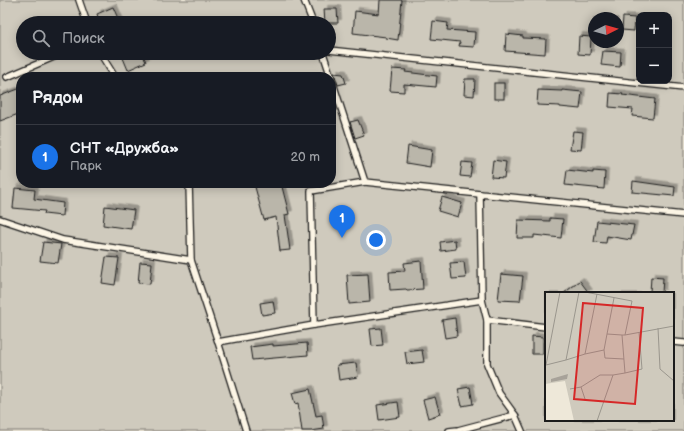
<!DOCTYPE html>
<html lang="ru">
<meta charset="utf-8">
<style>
:root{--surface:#171b24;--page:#242831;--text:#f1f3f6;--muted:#9ea1a6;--line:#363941;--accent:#1a73e8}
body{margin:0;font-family:"Balsamiq Sans",sans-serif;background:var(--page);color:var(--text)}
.controls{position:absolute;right:12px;top:12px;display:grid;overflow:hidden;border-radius:8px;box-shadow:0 2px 10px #0003}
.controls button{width:36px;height:36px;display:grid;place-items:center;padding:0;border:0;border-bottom:1px solid var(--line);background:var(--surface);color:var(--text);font:20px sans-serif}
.compass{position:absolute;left:588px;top:12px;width:36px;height:36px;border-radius:50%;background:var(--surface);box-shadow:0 2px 10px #0003;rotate:85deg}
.you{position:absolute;left:376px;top:240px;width:14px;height:14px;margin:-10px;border:3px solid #fff;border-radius:50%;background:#1a73e8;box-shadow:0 0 0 6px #1a73e833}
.badge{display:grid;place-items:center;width:26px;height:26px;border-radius:50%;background:var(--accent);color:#fff;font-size:13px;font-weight:700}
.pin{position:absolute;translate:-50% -33px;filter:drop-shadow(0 1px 2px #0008)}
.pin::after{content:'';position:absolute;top:21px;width:14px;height:12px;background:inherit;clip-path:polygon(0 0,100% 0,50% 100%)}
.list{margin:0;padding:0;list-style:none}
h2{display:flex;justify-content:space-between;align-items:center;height:52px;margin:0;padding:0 16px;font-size:17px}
h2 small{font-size:13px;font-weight:400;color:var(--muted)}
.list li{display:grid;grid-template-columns:26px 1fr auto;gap:12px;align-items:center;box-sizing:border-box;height:64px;padding:0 16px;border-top:1px solid var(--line)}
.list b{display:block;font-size:15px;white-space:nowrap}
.list p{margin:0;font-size:13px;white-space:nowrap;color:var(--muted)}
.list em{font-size:13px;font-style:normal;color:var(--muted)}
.icon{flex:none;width:22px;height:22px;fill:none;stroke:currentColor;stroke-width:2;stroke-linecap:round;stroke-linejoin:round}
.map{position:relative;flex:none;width:684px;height:431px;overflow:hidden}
.search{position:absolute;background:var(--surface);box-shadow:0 2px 10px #0003;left:16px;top:16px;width:320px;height:44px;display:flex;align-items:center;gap:10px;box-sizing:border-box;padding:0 14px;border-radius:22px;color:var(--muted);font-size:15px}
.panel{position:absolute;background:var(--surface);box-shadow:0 2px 10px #0003;left:16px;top:72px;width:320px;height:116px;border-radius:16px}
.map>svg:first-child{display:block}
</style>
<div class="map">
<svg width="684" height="431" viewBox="0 0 684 431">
<defs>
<filter id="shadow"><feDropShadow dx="3.5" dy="-3.5" stdDeviation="0" flood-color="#0004"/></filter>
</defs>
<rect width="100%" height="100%" fill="#eee8d9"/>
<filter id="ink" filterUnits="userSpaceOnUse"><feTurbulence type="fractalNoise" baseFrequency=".025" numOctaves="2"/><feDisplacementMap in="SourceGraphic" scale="8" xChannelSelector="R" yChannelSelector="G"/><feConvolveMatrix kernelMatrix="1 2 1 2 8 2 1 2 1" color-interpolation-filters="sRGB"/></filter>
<g filter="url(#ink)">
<!-- green -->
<path fill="#cfcabd" stroke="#76736c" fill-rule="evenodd" d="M0,0H684V431H0ZM639,15H669V81H639ZM594,18H618V42H594ZM23,23H329V53H23ZM21,77H331V183H21ZM546,293H673V420H546Z"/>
<!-- building -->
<g fill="#bab6aa" stroke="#1c1c1c" filter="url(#shadow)">
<path d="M380,0H402L398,40L386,38V37L353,33L355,11L379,14Z"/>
<path d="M113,7L120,23H100L97,14Z"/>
<path d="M324,9H337L338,23H325Z"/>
<path d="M623,17L635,18L634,31L622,30Z"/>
<path d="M433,21L448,23L447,30L475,32L474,47L459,46L460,42L431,39Z"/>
<path d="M506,34L523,36V38L546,39L545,54L505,51Z"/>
<path d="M579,36L591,37L590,55L578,54Z"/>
<path d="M603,51L621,52L620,67L601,65Z"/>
<path d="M134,53H142L146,62L128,70L123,58Z"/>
<path d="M392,69L406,70L405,72L437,76L436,87L404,84V92L390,91Z"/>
<path d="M334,73L343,74L346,83L338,85Z"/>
<path d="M465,79H475L474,96L464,95Z"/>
<rect x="494" y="83" width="10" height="16"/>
<path d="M21,88V113L0,121V96Z"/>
<path d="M538,90L562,91V90L582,92L580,109L560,107V106L537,105Z"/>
<path d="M610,93L623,94L622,95L655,99L653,118L632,116L633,109L609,107Z"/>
<path d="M358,120L364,135L355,138L350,122Z"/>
<path d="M573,131L583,132L581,150L570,149Z"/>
<path d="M408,146L432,150L430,167L406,163Z"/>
<path d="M493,160L506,162L504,178L491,177Z"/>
<path d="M462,162L472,163L470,177L460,176Z"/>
<path d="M567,170L593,173V171L605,172L604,189L565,185Z"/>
<path d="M633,181L675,187L674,196L632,192Z"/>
<path d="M273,183H281L289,214L285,215L290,250L280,251L276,217L264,220L255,187Z"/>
<path d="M15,188L35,190L34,199L63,203L62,216L44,214L45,211L13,208Z"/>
<path d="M442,197L462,203L458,217L438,211Z"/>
<path d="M105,206L134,210L131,229L103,225Z"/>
<path d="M550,218L563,219L561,238L534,235V238H517L518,220L550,221Z"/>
<path d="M597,221L634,225L631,240L607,236L606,243L594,242Z"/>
<path d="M455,240L456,249L441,251L440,242Z"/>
<path d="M43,242L61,244L58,263L40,261Z"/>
<path d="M106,257L119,258L115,285L102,283Z"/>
<path d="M421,261L423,289L407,290L406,289L390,290L389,272L405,271L404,263Z"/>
<path d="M140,262L152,263L150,284L138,283Z"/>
<path d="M464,262L466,278L452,279L450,263Z"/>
<path d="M368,274L370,302L349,304L347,275Z"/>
<path d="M501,274L523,276L520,301L498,300Z"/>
<path d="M651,277L663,278L662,293L650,292Z"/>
<path d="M580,281L589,293H564Z"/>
<path d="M273,301L275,313L262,315L260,303Z"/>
<path d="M455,318L457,336L445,338L442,320Z"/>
<path d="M381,328L383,345L372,346L370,329Z"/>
<path d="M532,336L543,337V354H532Z"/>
<path d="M307,343L308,355L252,360L250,347L273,344V346Z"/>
<path d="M422,350L424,362L407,364L405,352Z"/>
<path d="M356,363L358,377L339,380L337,365Z"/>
<path d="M470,387L473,404L462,406L458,389Z"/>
<path d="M310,389L316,416L322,415L324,429L311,431H302L298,403L295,404L292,393Z"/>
<path d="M435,397L440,414L428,418L423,400Z"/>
<path d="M398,402L400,417L379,420L377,405Z"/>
</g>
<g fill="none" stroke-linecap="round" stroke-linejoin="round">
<!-- lane casing -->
<g stroke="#1c1c1c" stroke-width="8">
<g id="lane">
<path d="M79,0L87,23"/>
<path d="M304,0L313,23"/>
<path d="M329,50L684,88"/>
<path d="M100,53L115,77"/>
<path d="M323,53L331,77"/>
<path d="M7,77L63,53"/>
<path d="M365,182L480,194"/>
<path d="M189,183L191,260"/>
<path d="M0,219L63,240L191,260L218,342"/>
<path d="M482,300L480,194L684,215"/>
<path d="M314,325L311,191L365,182L331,77"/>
<path d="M673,342L684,343"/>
<path d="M246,431L218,342L314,325L482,300L487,320"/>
<path d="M449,431L458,430L515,415"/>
<path d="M522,431L515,415L499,393L487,364V320L546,327"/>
</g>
</g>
<!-- lane -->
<use href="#lane" stroke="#fcf5e5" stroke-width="5.5"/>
</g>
</g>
<!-- overview -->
<g transform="translate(545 292)">
<rect width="129" height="129" fill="#eee8d9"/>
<path d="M0,0H129V129H29L20,89L0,92Z" fill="#cfcabd"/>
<path d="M23,82L22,87L6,90V87Z" fill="#a7a299"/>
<path fill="none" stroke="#9a968d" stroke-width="1" d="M15,0L1,73L21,68M34,0L21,68L40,62M40,0L87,9L80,43L129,34M52,2L40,62L59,58L60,66L79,67M69,6L62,42L77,43M113,36L115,77L129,89M80,43H77L80,81L97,77L94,40M59,58L62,42M36,95L40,107M25,97L36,95L55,83H68M52,129L68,83L80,81"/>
<path fill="#d62828" fill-opacity="0.15" stroke="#d62828" stroke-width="2" d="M38,11L98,16L90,112L29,107Z"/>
<rect width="129" height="129" fill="none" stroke="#1c1c1c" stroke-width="2"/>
</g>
</svg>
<div class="controls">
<button>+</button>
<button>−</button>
</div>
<svg class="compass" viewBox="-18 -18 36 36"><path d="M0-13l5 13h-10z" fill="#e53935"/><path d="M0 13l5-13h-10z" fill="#9ea1a6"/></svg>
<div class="you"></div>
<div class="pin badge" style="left:342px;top:238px">1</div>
<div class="search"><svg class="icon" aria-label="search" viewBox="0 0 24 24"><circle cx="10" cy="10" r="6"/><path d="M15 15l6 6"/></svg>Поиск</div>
<section class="panel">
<h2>Рядом<small></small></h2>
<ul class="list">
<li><span class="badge">1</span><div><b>СНТ «Дружба»</b><p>Парк</p></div><em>20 m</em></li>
</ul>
</section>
</div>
